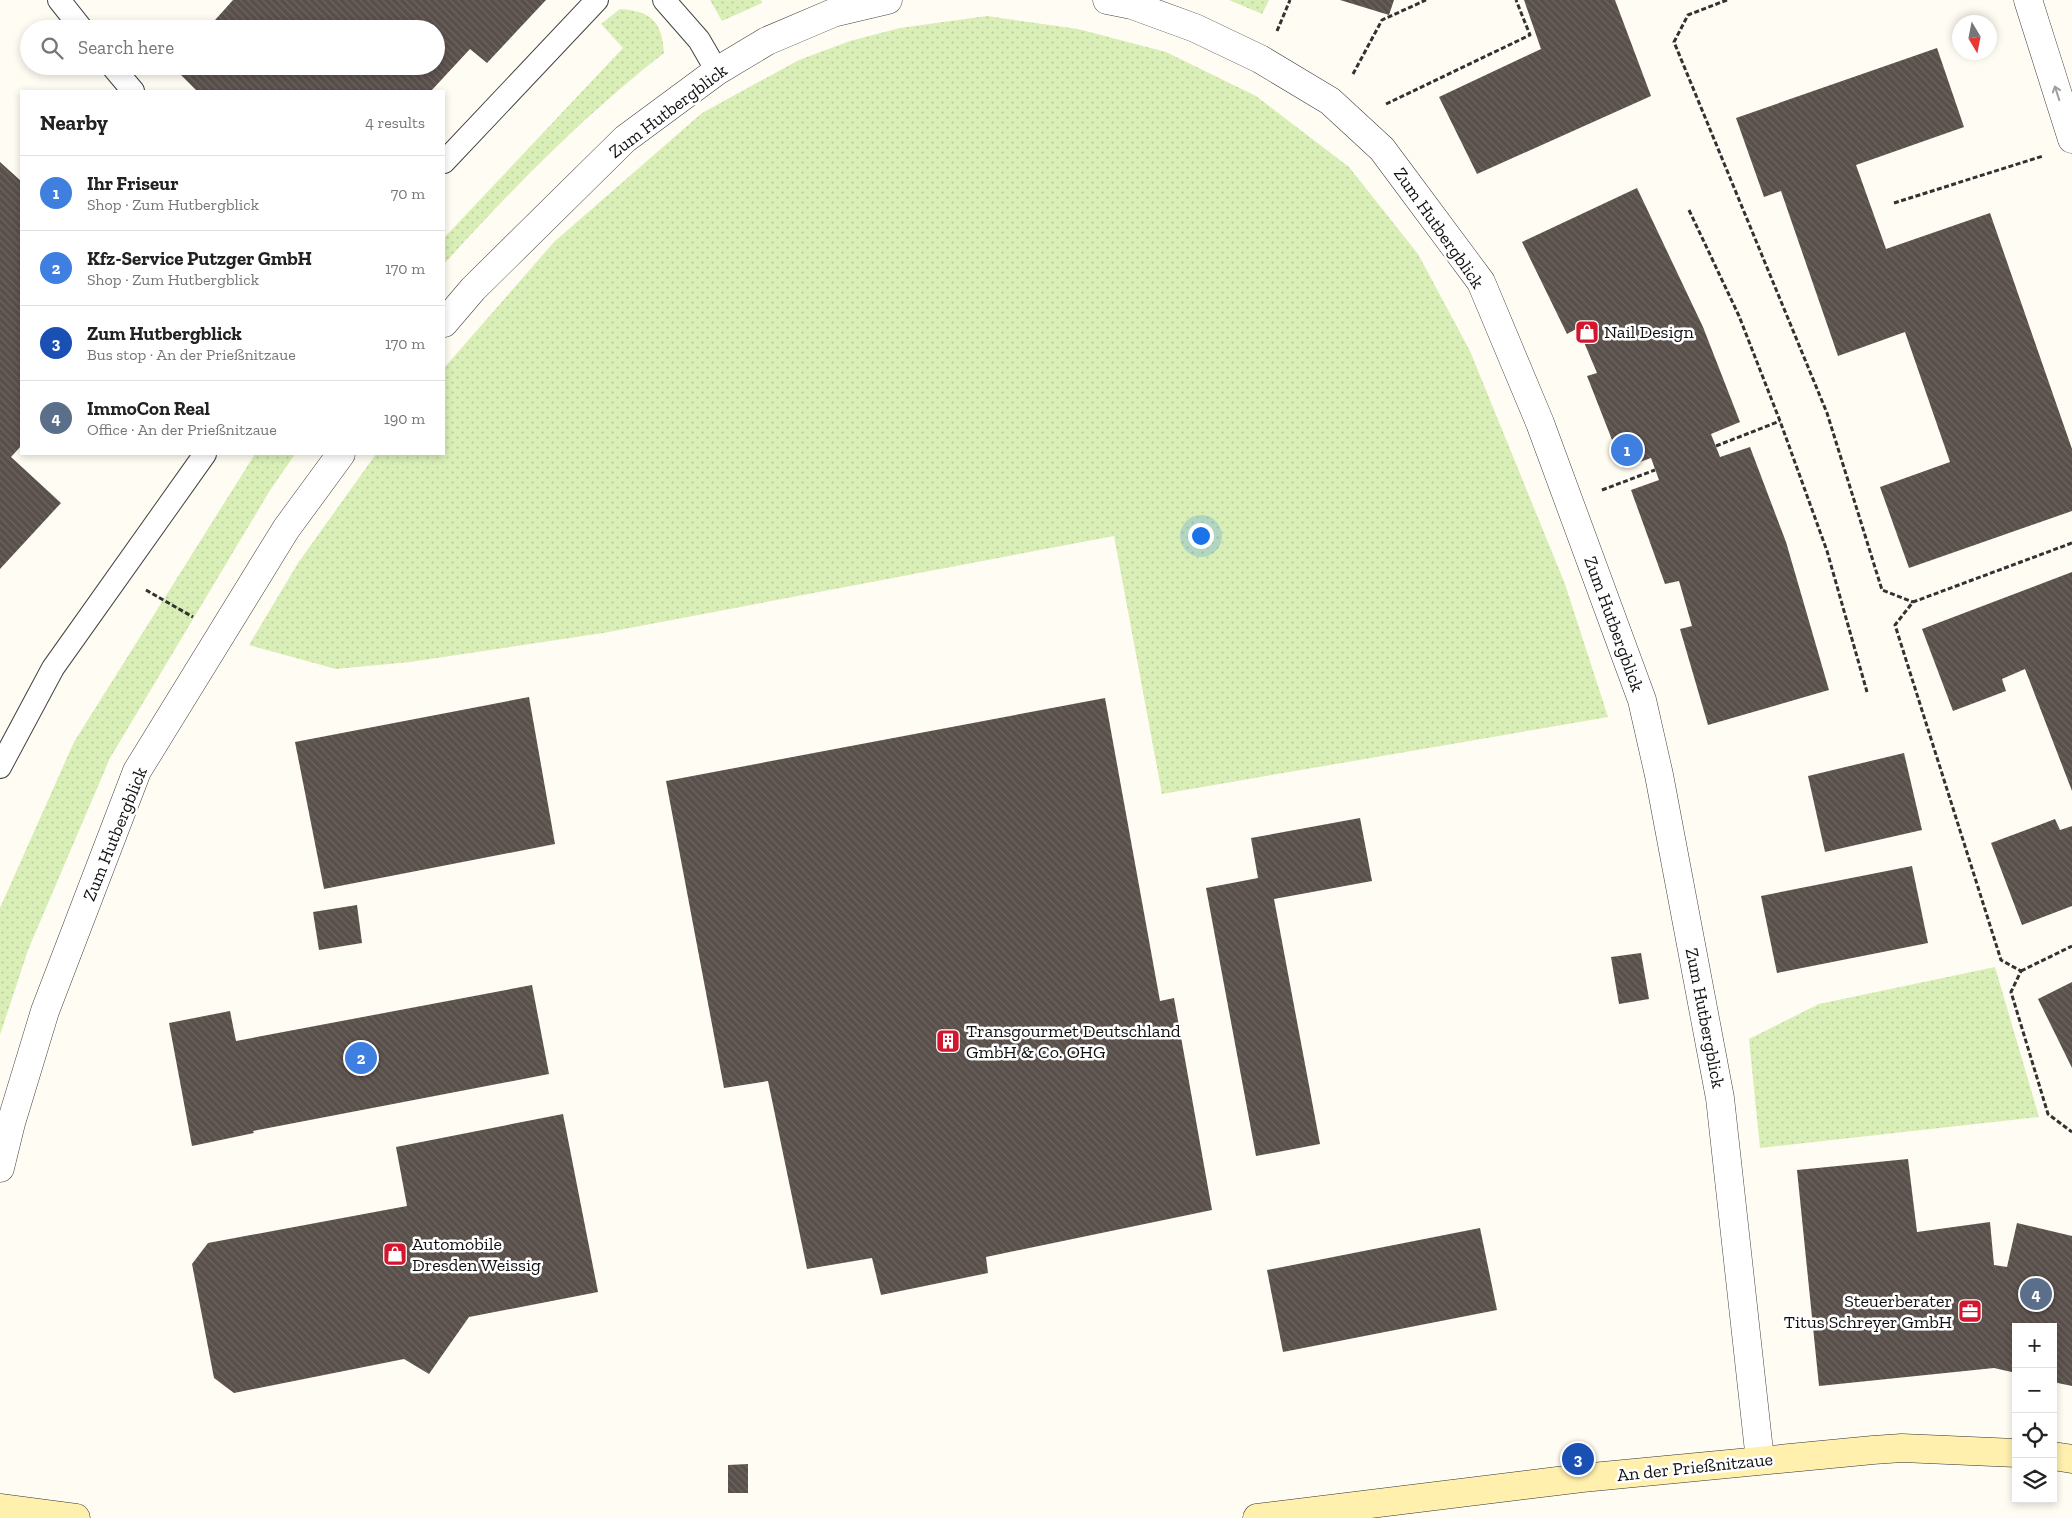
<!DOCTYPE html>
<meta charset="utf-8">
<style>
:root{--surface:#fff;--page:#f6f6f6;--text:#222;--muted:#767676;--line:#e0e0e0;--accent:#7c3aed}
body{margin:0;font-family:"Zilla Slab",serif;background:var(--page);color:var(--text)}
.controls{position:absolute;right:15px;bottom:15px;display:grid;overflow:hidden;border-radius:0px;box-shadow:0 2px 8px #0003}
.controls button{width:45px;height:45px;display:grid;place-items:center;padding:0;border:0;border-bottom:1px solid var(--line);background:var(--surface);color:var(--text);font:25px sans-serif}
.compass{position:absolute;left:1952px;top:15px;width:45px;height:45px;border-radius:50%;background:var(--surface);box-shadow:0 2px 8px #0003;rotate:170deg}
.you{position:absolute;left:1200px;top:535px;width:18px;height:18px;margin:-12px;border:4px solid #fff;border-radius:50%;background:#1a73e8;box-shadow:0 0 0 8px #1a73e833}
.badge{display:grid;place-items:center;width:32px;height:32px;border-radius:50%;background:var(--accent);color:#fff;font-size:16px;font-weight:700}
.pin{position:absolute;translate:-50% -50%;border:2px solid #fff;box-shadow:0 1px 5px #0006}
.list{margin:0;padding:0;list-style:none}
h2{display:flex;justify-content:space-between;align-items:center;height:65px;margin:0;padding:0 20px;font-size:21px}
h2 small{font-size:16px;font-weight:400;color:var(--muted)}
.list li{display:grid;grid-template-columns:32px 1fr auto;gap:15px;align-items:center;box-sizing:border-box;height:75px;padding:0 20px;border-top:1px solid var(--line)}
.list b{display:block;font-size:19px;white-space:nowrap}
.list p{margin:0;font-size:16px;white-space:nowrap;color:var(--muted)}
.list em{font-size:16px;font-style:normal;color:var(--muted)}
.icon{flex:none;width:28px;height:28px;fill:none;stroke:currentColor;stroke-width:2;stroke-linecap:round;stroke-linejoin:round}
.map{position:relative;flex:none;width:2072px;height:1518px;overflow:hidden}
.search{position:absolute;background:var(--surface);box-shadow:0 2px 8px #0003;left:20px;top:20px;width:425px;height:55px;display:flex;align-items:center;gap:12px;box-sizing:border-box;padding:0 18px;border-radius:28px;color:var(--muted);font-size:19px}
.panel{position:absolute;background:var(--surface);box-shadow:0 2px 8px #0003;left:20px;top:90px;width:425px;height:365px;border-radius:0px}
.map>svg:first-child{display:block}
</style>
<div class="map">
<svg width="2072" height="1518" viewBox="0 0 2072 1518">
<defs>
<pattern id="grass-dots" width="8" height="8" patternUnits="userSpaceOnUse" patternTransform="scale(1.25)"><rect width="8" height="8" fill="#d9efb7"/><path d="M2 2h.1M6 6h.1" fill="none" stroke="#b9cc9c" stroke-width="1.8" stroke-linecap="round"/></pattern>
<pattern id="building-back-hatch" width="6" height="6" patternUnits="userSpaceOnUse" patternTransform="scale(1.25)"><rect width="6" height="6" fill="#5a504b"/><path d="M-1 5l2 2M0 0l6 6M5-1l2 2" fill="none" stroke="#6d6561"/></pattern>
</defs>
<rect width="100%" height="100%" fill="#fffcf3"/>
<!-- grass -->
<g fill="url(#grass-dots)">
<path d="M710,0H761L762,3L722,21Z"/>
<path d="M1229,0H1269L1262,14Z"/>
<path d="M620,9C652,11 662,22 664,53C583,116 512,189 444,264V238L623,48L601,24Z"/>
<path d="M987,16L1078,29L1166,52L1256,96L1349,167L1418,254L1470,351L1565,584L1608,717L1162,794L1114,536L603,633L410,662L336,669L249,645L298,563L376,454H444V368L554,242L702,113L799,60L850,41L900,28Z"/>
<path d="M255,454H295L269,492L110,758L28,950L0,1035V908L74,742Z"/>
<path d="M1995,967L2039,1117L1760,1148L1749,1039L1819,1004Z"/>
</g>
<!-- building -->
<g fill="url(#building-back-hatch)">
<path d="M233,0H546L487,63L470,49L431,91H197L172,66H436V29H207Z"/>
<path d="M1340,0H1394L1389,15Z"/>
<path d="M1524,0H1615L1651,96L1477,174L1439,97L1541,49Z"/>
<path d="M1937,48L1964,127L1856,165L1886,249L1990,213L2072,449V511L1909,568L1880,487L1950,462L1905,332L1838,356L1781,191L1764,197L1736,118Z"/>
<path d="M0,162L21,181V446L11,457L61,503L0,569Z"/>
<path d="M1637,188L1703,327L1740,422L1711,434L1720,457L1750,447L1786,542L1829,690L1708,725L1680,629L1692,626L1679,581L1665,584L1631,490L1659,480L1651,458L1623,468L1587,376L1597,373L1578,328L1567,334L1522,242Z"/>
<path d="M2072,572V791L2025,669L2002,679L2006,691L1953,711L1922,629Z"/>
<path d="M529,697L555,844L324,889L295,742Z"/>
<path d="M1105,698L1160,1001L1174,998L1212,1210L986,1257L988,1273L881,1295L872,1258L807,1269L768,1081L724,1088L666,781Z"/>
<path d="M1904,753L1922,830L1825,852L1808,776Z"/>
<path d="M1360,818L1372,881L1274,899L1320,1144L1256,1156L1206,888L1258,878L1251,838Z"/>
<path d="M2055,819L2060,830L2072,826V906L2022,925L1991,843Z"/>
<path d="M1912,866L1928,943L1777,973L1761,896Z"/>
<path d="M357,905L362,943L319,950L313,912Z"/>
<path d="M1641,953L1649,999L1619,1004L1611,957Z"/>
<path d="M2072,982V1068L2038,999Z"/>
<path d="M532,985L549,1074L253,1131L254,1133L192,1146L169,1023L230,1011L236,1041Z"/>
<path d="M563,1114L598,1292L469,1317L429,1374L404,1359L234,1393L214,1378L192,1264L208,1243L407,1206L396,1147Z"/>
<path d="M1908,1159L1917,1232L1990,1222L1994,1265L2007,1267L2017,1223L2072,1236V1386L2053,1382V1327H2016V1373L1994,1368L1819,1386L1797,1170Z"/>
<path d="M1480,1228L1497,1310L1283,1352L1267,1270Z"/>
<path d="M748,1464V1493H728V1465Z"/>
</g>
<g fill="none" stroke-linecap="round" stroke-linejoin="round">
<!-- lane casing -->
<g stroke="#434343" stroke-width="24">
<g id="lane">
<path d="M59,0L82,29"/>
<path d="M664,0L699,40L717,71"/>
<path d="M112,66L133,91"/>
<path d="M444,162L597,0"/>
<path d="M0,767L53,668L205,454"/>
</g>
</g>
<!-- street casing -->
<g stroke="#434343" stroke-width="29">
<g id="street">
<path d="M1107,0L1132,5L1195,28L1260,59L1330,101L1382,149L1481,282L1540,423L1642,700L1659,775L1720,1098L1760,1460"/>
<path d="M2028,0L2072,139"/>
<path d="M444,323L473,289L625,139L717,71L767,41L833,13L888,0"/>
<path d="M0,1168L11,1123L45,1011L137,771L286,529L341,454"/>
</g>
</g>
<!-- secondary casing -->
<g stroke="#323232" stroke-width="29">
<g id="secondary">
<path d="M2053,1456L2072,1459"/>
<path d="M0,1508L76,1518"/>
<path d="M1257,1518L1582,1478L1873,1450L1902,1448L2016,1453"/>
</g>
</g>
<!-- path -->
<g stroke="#323232" stroke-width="3" stroke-dasharray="5 2.5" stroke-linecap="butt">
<path d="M1727,0L1688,15L1674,42L1827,413L1882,590L1913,602"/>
<path d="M1277,31L1290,0"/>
<path d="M1353,74L1382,20L1426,0"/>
<path d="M1386,104L1530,35L1516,0"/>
<path d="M1894,203L2043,156"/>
<path d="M1689,210L1739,316L1780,421L1827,551L1867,692"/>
<path d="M1716,446L1780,421"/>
<path d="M1602,490L1655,470"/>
<path d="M2072,543L1913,602L1895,625L2001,960L2021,971L2011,992L2048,1114L2072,1132"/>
<path d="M146,590L193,617"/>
<path d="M2021,971L2072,946"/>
</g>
<!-- lane -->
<use href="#lane" stroke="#fff" stroke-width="22"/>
<!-- street -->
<use href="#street" stroke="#fff" stroke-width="28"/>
<!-- secondary -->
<use href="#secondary" stroke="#fff0ae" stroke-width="28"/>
</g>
<!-- one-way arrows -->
<defs><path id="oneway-shaft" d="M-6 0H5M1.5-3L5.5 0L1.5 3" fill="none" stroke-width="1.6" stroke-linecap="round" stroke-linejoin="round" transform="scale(1.25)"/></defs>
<use stroke="#9f9f9f" href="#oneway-shaft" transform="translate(2057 93) rotate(-108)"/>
<!-- icons -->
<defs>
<g id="shop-square" transform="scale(1.25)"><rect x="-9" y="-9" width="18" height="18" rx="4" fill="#d2162e" stroke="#fff"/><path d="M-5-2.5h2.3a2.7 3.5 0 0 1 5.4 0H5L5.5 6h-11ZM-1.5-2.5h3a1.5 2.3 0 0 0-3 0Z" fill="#fff"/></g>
<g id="building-square" transform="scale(1.25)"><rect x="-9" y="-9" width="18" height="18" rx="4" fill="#d2162e" stroke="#fff"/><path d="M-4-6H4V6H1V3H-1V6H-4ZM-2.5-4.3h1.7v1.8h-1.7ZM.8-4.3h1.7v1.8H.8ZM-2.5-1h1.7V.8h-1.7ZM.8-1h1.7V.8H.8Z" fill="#fff"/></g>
<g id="office-square" transform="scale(1.25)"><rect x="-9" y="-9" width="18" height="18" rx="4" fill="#d2162e" stroke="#fff"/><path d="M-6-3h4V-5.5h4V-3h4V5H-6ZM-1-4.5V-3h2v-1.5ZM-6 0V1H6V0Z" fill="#fff"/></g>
</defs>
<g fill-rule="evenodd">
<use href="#shop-square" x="1587" y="332"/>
<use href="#building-square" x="948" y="1041"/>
<use href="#shop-square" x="395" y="1254"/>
<use href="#office-square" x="1970" y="1311"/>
</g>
<g text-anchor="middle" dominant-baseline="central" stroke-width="5" stroke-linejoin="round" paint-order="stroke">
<!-- street labels -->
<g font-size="18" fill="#101010" stroke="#fff">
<text transform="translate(668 111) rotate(-37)">Zum Hutbergblick</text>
<text transform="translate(1439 228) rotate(55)">Zum Hutbergblick</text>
<text transform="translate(1614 624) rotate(70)">Zum Hutbergblick</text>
<text transform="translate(115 834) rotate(-68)">Zum Hutbergblick</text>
<text transform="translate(1705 1018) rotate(79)">Zum Hutbergblick</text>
<text transform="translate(1695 1467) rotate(-6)">An der Prießnitzaue</text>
</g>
<!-- poi labels -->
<g font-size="18" fill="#101010" stroke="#fff" text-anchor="start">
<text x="1604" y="332">Nail Design</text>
<text x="966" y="1031">Transgourmet Deutschland<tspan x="966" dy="21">GmbH &amp; Co. OHG</tspan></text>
<text x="412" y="1244">Automobile<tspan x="412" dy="21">Dresden Weissig</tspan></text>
<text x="1952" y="1301" text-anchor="end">Steuerberater<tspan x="1952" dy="21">Titus Schreyer GmbH</tspan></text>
</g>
</g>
</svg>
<div class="controls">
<button>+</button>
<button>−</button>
<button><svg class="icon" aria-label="locate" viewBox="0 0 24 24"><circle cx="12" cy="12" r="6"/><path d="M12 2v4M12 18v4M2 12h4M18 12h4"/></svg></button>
<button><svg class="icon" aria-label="layers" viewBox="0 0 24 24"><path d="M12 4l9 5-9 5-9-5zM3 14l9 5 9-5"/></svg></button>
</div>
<svg class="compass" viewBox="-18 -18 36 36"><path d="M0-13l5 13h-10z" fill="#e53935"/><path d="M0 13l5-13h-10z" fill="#767676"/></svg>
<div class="you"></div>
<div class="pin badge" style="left:1627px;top:450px;background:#3f7fe0">1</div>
<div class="pin badge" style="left:361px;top:1058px;background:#3f7fe0">2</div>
<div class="pin badge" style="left:1578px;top:1459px;background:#1a4fb4">3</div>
<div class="pin badge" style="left:2036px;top:1294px;background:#5c6f8a">4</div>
<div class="search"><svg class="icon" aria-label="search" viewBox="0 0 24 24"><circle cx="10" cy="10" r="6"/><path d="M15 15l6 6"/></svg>Search here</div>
<section class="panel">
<h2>Nearby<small>4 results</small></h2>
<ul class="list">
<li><span class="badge" style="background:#3f7fe0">1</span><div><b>Ihr Friseur</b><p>Shop · Zum Hutbergblick</p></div><em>70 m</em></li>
<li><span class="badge" style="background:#3f7fe0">2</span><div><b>Kfz-Service Putzger GmbH</b><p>Shop · Zum Hutbergblick</p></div><em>170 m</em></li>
<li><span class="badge" style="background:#1a4fb4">3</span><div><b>Zum Hutbergblick</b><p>Bus stop · An der Prießnitzaue</p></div><em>170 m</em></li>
<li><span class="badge" style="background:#5c6f8a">4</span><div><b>ImmoCon Real</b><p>Office · An der Prießnitzaue</p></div><em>190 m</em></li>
</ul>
</section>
</div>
